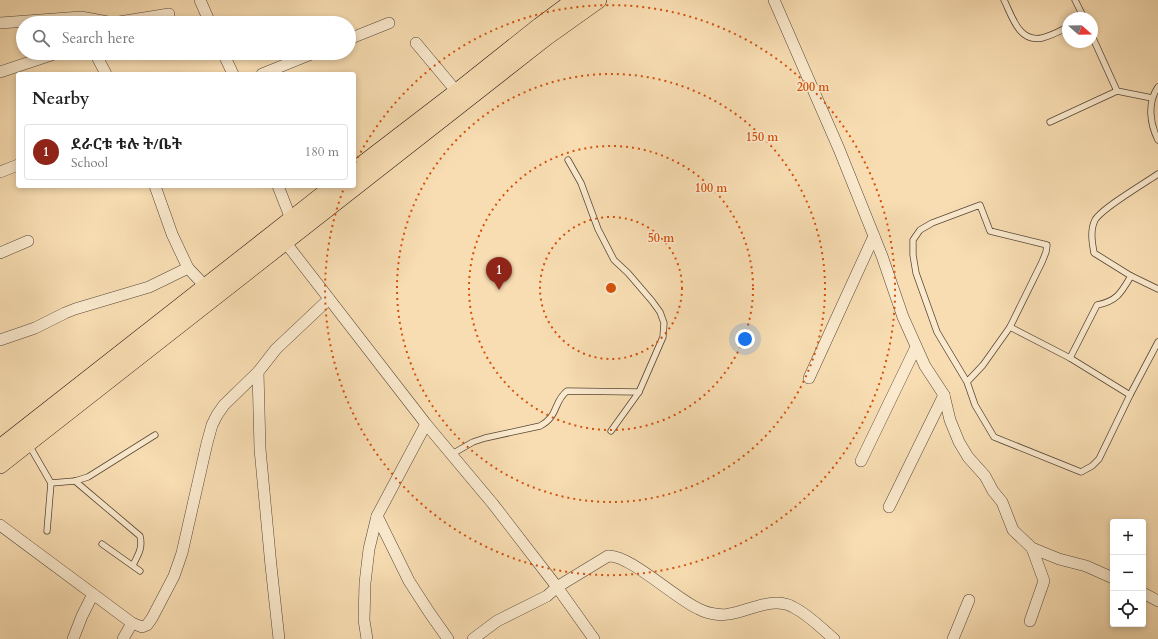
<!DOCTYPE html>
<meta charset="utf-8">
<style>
:root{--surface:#fff;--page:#f2f2f2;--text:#222;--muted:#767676;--line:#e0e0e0;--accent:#8f2418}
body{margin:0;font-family:Cardo,"Noto Serif Ethiopic",serif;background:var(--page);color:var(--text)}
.controls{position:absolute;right:12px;bottom:12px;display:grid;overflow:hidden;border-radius:4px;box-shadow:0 2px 6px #0003}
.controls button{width:36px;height:36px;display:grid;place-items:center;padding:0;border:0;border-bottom:1px solid var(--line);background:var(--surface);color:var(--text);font:20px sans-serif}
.compass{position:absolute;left:1062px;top:12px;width:36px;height:36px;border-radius:50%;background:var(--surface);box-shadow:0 2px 6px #0003;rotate:110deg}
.you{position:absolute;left:745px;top:339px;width:14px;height:14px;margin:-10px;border:3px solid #fff;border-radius:50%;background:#1a73e8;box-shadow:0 0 0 6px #1a73e833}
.badge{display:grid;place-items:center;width:26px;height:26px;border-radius:50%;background:var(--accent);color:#fff;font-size:13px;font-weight:700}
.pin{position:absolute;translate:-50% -33px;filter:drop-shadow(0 1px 2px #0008)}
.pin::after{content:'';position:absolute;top:21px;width:14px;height:12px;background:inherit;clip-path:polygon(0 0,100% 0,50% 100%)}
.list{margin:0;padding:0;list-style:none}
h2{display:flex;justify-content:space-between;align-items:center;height:52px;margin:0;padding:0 16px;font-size:17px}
h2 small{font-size:13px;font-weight:400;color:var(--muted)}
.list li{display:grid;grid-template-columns:26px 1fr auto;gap:12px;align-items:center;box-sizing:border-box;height:56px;margin:0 8px 8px;padding:0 8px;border:1px solid var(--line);border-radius:4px}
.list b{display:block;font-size:15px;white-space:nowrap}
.list p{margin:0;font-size:13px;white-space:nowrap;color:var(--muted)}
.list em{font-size:13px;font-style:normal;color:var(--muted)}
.icon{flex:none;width:22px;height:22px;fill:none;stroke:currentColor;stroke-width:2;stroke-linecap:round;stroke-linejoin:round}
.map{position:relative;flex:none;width:1158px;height:639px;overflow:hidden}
.search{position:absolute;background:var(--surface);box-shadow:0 2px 6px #0003;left:16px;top:16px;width:340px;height:44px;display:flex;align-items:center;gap:10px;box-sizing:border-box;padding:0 14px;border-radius:22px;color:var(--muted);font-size:15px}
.panel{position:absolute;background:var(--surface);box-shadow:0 2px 6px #0003;left:16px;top:72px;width:340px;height:116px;border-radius:4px}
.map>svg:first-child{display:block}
</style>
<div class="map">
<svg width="1158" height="639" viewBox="0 0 1158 639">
<rect width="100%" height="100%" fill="#f8ddb2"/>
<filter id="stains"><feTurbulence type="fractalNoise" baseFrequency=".005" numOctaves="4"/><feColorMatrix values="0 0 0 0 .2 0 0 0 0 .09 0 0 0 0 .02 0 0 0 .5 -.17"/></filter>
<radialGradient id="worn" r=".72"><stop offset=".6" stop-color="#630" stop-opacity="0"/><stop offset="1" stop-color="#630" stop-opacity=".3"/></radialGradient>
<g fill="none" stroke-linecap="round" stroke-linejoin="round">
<!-- lane casing -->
<g stroke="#554637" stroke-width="7">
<g id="lane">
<path d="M1004,0C1012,16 1019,43 1042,38C1051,36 1060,31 1068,27"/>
<path d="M1075,0L1084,18"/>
<path d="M1092,36L1117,91L1152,98"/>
<path d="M1158,87C1147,103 1150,124 1158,140"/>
<path d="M1050,122L1117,91"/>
<path d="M568,160L581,183L598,229L614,260L628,273L652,301L660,312L664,323L663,337L639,392L611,431"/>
<path d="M1158,174C1145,183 1102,208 1095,220C1090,230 1092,242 1094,253L1131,276L1158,289"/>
<path d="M1010,327L1070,358L1130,395"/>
<path d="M1070,358L1097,305C1117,301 1121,293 1131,276"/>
<path d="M967,382L983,365L1010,327L1042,262L1046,252L1047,245L990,231L980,205L932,223L920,230L913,240V255L916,273L937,332L967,382L975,405L994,437L1081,472L1092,466L1099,459L1130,395L1158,342"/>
<path d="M29,445L51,483L47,531"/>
<path d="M452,454L473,442L485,438L540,426C559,416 553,402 567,391L639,392"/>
<path d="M75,481L140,536C143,548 138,555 133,565"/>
<path d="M51,483L75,481L88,477L155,435"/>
<path d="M102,544L140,571"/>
</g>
</g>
<!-- street casing -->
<g stroke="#554637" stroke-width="12">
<g id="street">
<path d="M200,0L210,23"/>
<path d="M774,0L839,149L882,256L903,317L925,366L944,395L950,420L959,442L968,457L985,476L993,491L1002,502L1013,530L1032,548L1059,559L1086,566L1113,578"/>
<path d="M0,23L81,17L113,23L169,14"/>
<path d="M349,39L389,23"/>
<path d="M416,43L457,92"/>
<path d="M95,53L106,74"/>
<path d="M223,53L233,74"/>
<path d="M0,72L57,53"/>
<path d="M262,74L314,53"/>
<path d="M0,172L18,165"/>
<path d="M155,186L172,234L188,268L206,287"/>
<path d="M278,186L291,219"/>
<path d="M282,238L426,424L493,504L557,587L594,639"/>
<path d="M0,253L28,241"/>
<path d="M0,340L35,328L65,313L75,309L149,287L188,268"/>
<path d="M809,378L874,236"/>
<path d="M861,461L916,347"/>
<path d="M889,507L944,395"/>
<path d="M377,516L409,581L429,612L448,639"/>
<path d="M0,525L132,623L142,627L147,625L152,618L174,576L182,553L207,443L212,425L217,415L224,405L258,372"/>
<path d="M1143,593L1158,601"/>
<path d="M1030,621L1044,581L1032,548"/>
<path d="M73,639L82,616L93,594"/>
<path d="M123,639L132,623"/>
<path d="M279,639L271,566L260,449L258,372L276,349L329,299"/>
<path d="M367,639L364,620L365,583L369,549L377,516L426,424"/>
<path d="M473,639L497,621L547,596L557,587L608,556C629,554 677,600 699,609C706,613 720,616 729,614C749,611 773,596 793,607C809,615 821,628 834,639"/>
<path d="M953,639L969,600"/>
</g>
</g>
<!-- primary casing -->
<g stroke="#1f140e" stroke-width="18">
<g id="primary">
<path d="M354,171L457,92L540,26L575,0"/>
<path d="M0,448L334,186"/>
<path d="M0,465L546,37L598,0"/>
</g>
</g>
<!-- lane -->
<use href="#lane" stroke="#fae9cd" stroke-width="5.5"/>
<!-- street -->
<use href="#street" stroke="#fae9cd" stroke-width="11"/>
<!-- primary -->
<use href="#primary" stroke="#f8ddb2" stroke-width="17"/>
</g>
<!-- distance rings -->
<g fill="none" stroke="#d4520c" stroke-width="2" stroke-dasharray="2 4">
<circle cx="611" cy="288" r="71"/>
<circle cx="611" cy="288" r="142"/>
<circle cx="611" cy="288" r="214"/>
<path d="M355 163A285 285 0 1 1 344 188"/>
</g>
<circle cx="611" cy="288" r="6" fill="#d4520c" stroke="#fae9cd" stroke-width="2"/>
<g font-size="12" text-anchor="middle" font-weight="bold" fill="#d4520c" stroke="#fae9cd" stroke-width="3" stroke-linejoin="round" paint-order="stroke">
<text x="813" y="91">200 m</text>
<text x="762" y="141">150 m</text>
<text x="711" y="192">100 m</text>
<text x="661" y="242">50 m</text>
</g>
<rect width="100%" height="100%" filter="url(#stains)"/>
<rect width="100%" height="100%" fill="url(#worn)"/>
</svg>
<div class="controls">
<button>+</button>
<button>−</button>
<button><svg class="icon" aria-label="locate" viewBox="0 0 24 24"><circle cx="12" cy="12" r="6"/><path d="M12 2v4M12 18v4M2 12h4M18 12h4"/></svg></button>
</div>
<svg class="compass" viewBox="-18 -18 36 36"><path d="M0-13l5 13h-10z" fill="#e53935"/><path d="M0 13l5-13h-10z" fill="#767676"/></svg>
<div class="you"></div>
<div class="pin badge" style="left:499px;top:290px">1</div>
<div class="search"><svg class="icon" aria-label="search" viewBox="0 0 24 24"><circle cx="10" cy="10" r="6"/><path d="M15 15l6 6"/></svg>Search here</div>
<section class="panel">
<h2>Nearby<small></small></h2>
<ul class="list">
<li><span class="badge">1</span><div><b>ደራርቱ ቱሉ ት/ቤት</b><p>School</p></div><em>180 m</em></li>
</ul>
</section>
</div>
